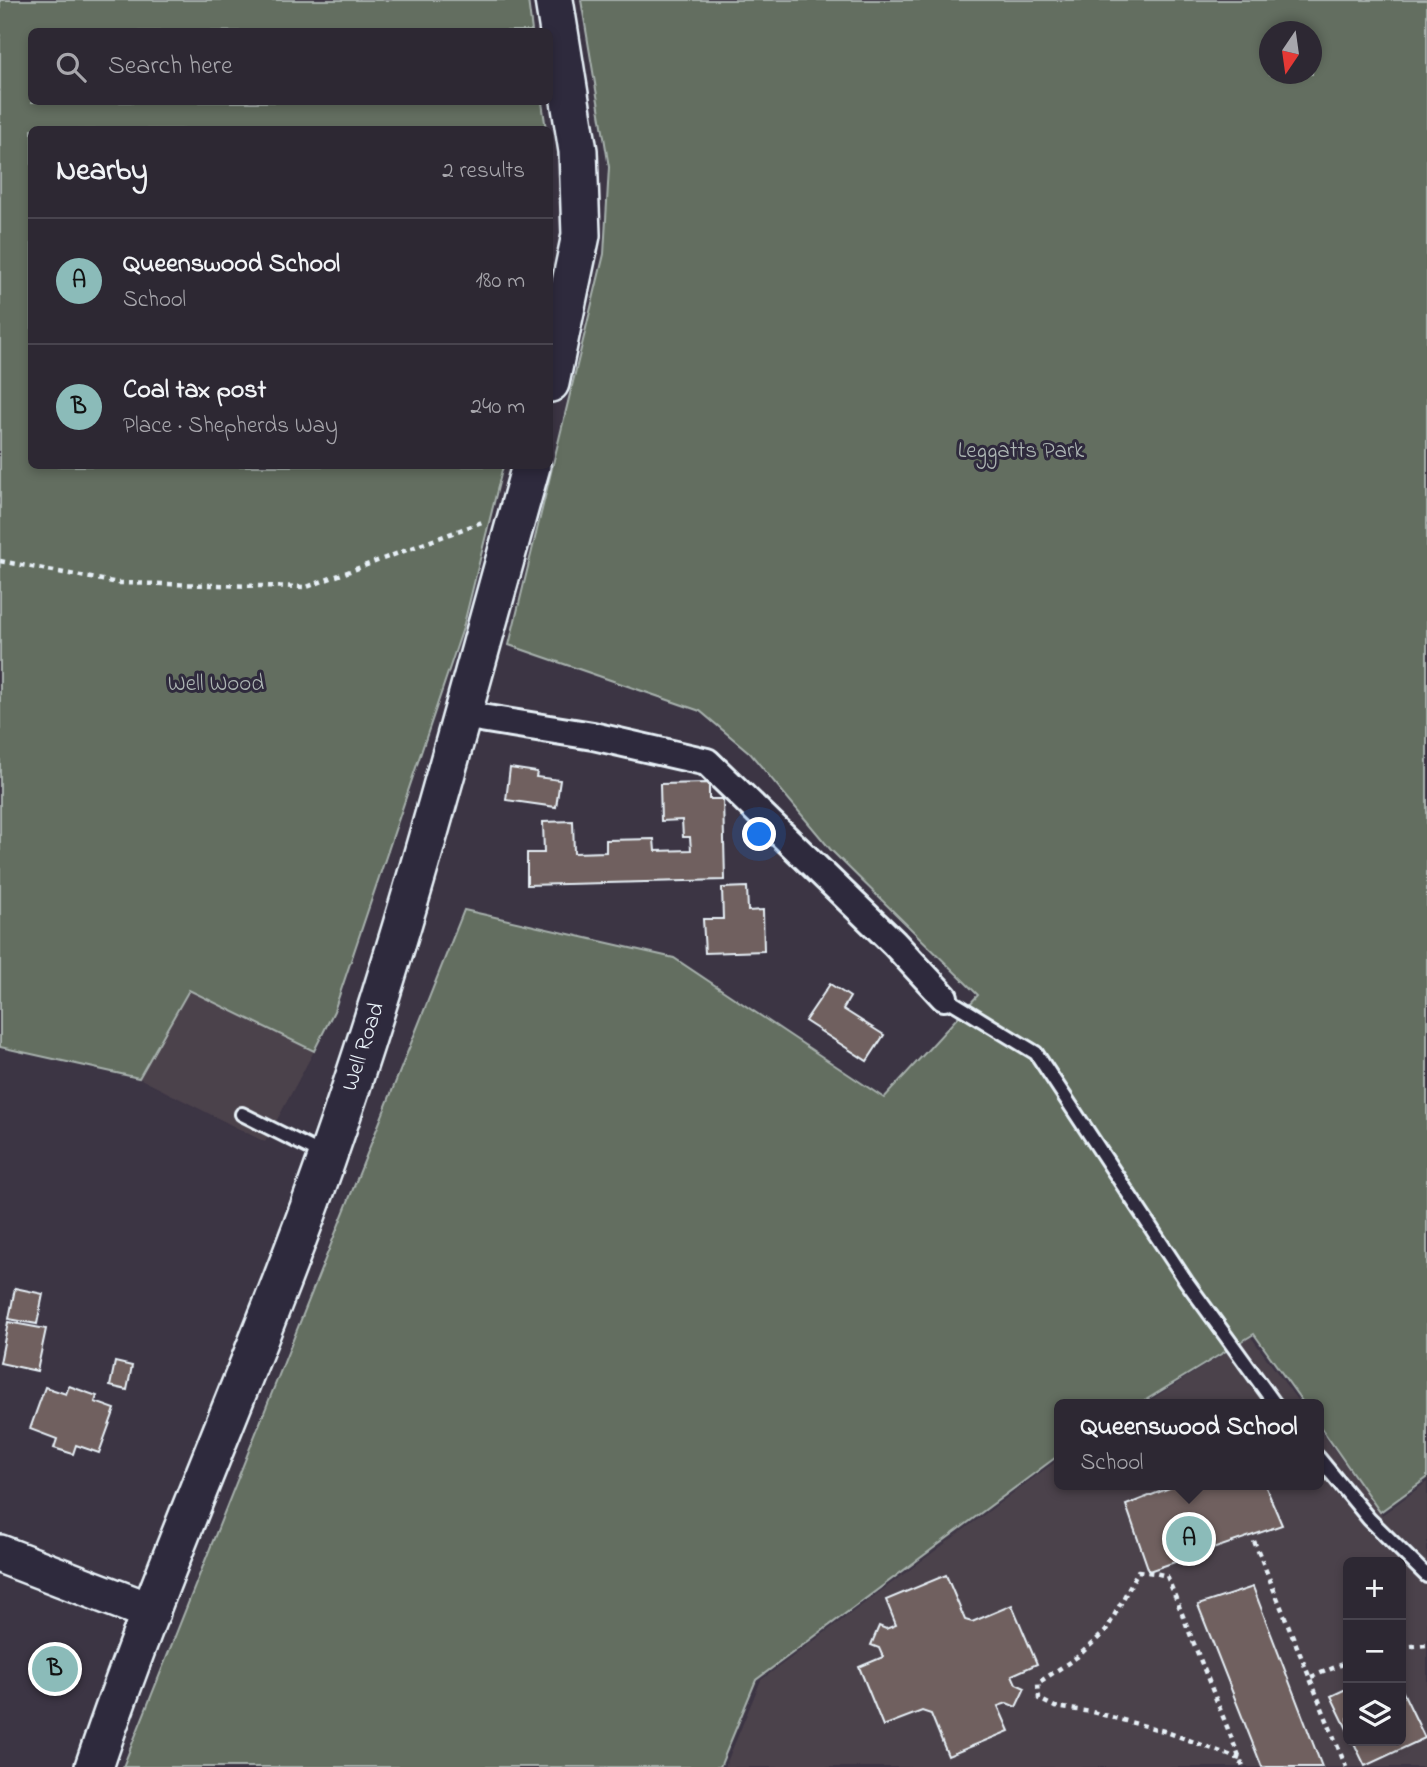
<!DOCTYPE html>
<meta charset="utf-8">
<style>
:root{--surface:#2d2833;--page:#39343f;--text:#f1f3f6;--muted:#a7a6ac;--line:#48444e;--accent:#8bbbb9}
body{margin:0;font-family:"Indie Flower",sans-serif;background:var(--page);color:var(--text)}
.controls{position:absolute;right:21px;bottom:21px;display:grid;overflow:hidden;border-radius:10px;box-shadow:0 4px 10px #0003}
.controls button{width:63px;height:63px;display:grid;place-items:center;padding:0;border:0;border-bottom:2px solid var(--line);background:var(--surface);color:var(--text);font:35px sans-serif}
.compass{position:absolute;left:1259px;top:21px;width:63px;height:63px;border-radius:50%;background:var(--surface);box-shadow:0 4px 10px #0003;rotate:193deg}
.you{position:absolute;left:760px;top:835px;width:24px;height:24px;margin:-18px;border:5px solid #fff;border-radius:50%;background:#1a73e8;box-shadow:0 0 0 10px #1a73e833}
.badge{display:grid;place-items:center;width:46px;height:46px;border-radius:50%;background:var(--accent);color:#111;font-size:23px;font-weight:700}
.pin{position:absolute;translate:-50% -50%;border:4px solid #fff;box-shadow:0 2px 7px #0006}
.popup{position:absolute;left:1054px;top:1399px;width:270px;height:91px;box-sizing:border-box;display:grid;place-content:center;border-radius:10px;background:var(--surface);filter:drop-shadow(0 2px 5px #0005);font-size:23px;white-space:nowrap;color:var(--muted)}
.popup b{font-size:26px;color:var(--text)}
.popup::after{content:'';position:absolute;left:50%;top:100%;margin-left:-14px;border:14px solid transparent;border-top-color:var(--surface)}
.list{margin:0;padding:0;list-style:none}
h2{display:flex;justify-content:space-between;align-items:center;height:91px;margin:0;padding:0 28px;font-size:30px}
h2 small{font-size:23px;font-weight:400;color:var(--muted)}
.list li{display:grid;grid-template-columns:46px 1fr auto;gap:21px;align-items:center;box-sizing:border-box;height:126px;padding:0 28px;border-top:2px solid var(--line)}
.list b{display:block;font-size:26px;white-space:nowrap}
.list p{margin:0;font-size:23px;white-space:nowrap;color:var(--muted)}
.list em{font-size:23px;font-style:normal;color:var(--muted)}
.icon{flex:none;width:38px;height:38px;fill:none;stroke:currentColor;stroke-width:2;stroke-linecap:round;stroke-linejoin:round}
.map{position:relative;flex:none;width:1427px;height:1767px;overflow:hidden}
.search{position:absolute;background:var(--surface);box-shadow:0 4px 10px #0003;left:28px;top:28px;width:525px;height:77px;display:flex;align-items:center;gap:18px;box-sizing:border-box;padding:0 24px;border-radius:10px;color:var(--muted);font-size:26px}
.panel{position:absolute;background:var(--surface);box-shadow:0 4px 10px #0003;left:28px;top:126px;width:525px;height:343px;border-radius:10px}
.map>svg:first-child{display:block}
</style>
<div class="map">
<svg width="1427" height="1767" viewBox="0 0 1427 1767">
<rect width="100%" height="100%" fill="#3c3544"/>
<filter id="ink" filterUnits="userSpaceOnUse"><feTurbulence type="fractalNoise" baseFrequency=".0143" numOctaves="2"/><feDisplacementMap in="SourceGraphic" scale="14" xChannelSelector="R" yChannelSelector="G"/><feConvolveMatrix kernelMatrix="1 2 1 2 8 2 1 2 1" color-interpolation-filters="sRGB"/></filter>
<g filter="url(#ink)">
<!-- built -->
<g fill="#4c424c" fill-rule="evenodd">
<path d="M189,990L314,1051L265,1142L139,1078Z"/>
<path d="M1251,1337L1300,1404H1144Z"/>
<path d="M1319,1429L1382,1515L1427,1482V1767H725L761,1680L1059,1459L1060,1485H1318ZM1348,1562H1401V1741H1348Z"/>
</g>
<!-- green -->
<g fill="#646e61" stroke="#a6b0ac" stroke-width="2" fill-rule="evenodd">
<path d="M0,0H528L532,31L32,32V102H542L546,129L32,130V466H503L463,628L334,1011L314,1051L189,990L139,1078L0,1047Z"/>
<path d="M581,0H1427V1478L1380,1512L1319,1425L1318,1404H1304L1254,1334L1139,1404H1060L1059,1455L756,1680L720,1767H123L464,910L674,958L884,1098L978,995L831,850L750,753L700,711L509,645L604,254L609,167ZM1270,32H1312V74H1270Z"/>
</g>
<!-- building -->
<g fill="#70615e" stroke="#e8f1f8" stroke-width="2">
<path d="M510,768L537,772L536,777L560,780L556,807L506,800Z"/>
<path d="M709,783V799H723L725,880L527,885V853H544L543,822L573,821L574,853L606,852V840L654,839L655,851L691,850L690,837H683L682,820L661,821L660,784Z"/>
<path d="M747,887L748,911L763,910L764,951L705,953L703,919H723L722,888Z"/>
<path d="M830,984L850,997L843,1009L884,1035L867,1061L805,1021Z"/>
<path d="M15,1288L43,1294L37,1324L9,1319Z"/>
<path d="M8,1322L46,1329L37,1371L0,1363Z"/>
<path d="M115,1362L132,1366L127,1390L110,1386Z"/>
<path d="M69,1386L97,1396L95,1402L115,1409L99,1453L76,1445L73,1454L54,1448L57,1439L30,1429L45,1387L66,1394Z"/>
<path d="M1177,1485H1265L1282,1525L1149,1571L1126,1505Z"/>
<path d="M946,1575L965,1620L972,1622L1012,1605L1037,1664L1012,1675L1016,1684L1025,1688L1016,1707L1007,1703L998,1706L1009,1731L948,1756L931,1714L922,1711L883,1726L859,1667L883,1657L879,1648L871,1645L879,1626L886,1629L896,1625L886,1600Z"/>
<path d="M1253,1587L1322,1767H1262L1198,1605Z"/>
<path d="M1348,1688V1731L1331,1696Z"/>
<path d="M1401,1688L1425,1738L1365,1766L1353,1741H1401Z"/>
</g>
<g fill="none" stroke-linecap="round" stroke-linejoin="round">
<!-- lane casing -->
<g stroke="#e8f1f8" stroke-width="18">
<g id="lane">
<path d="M944,997L1036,1053L1186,1281L1275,1404"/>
<path d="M242,1114L324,1155"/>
<path d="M1318,1457L1369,1519L1427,1576"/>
</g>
</g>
<!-- street casing -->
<g stroke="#e8f1f8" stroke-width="32">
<path id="street" d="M462,715L593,736L707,762L894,943L944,997"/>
</g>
<!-- secondary casing -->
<g stroke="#e8f1f8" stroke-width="42">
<g id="secondary">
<path d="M550,383L581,235L578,151L554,0"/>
<path d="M0,1554L151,1612"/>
<path d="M94,1767C163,1562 254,1365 326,1161C406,933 466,698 531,466"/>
</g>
</g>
<!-- path -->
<g stroke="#e8f1f8" stroke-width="4.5" stroke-dasharray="5 5" stroke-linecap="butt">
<path d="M0,561L118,583L307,587L482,522"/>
<path d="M1254,1541L1346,1767"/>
<path d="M1401,1647L1427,1645"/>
<path d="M1311,1677L1348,1662"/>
<path d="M1240,1759L1164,1731L1092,1712L1055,1707L1039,1699L1038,1683L1077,1657L1106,1631L1138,1571L1155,1573L1167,1576L1243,1767"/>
</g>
<!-- lane -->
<use href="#lane" stroke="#2f2a3d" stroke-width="12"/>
<!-- street -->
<use href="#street" stroke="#2f2a3d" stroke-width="26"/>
<!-- secondary -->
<use href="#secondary" stroke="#2f2a3d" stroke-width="37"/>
</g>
</g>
<g text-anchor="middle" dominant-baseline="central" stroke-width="6" stroke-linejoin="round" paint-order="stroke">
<!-- park labels -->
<g font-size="23" fill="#adb6b4" stroke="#2f2a3d">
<text x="1021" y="451">Leggatts Park</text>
<text x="216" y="684">Well Wood</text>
</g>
<!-- street labels -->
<g font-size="23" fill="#e8f1f8" stroke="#2f2a3d">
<text transform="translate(364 1047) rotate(-72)">Well Road</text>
</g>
</g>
</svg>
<div class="controls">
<button>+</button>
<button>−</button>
<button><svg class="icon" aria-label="layers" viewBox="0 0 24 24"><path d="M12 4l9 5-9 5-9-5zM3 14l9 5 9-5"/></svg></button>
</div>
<svg class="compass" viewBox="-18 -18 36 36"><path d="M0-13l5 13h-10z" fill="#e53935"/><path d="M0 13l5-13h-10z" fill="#a7a6ac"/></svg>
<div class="you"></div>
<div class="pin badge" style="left:1189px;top:1539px">A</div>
<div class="popup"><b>Queenswood School</b>School</div>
<div class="pin badge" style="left:55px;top:1669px">B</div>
<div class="search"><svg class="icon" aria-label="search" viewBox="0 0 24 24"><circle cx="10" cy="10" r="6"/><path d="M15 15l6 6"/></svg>Search here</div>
<section class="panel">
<h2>Nearby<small>2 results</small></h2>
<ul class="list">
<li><span class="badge">A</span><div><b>Queenswood School</b><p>School</p></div><em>180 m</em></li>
<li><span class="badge">B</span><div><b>Coal tax post</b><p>Place · Shepherds Way</p></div><em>240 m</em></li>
</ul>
</section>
</div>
